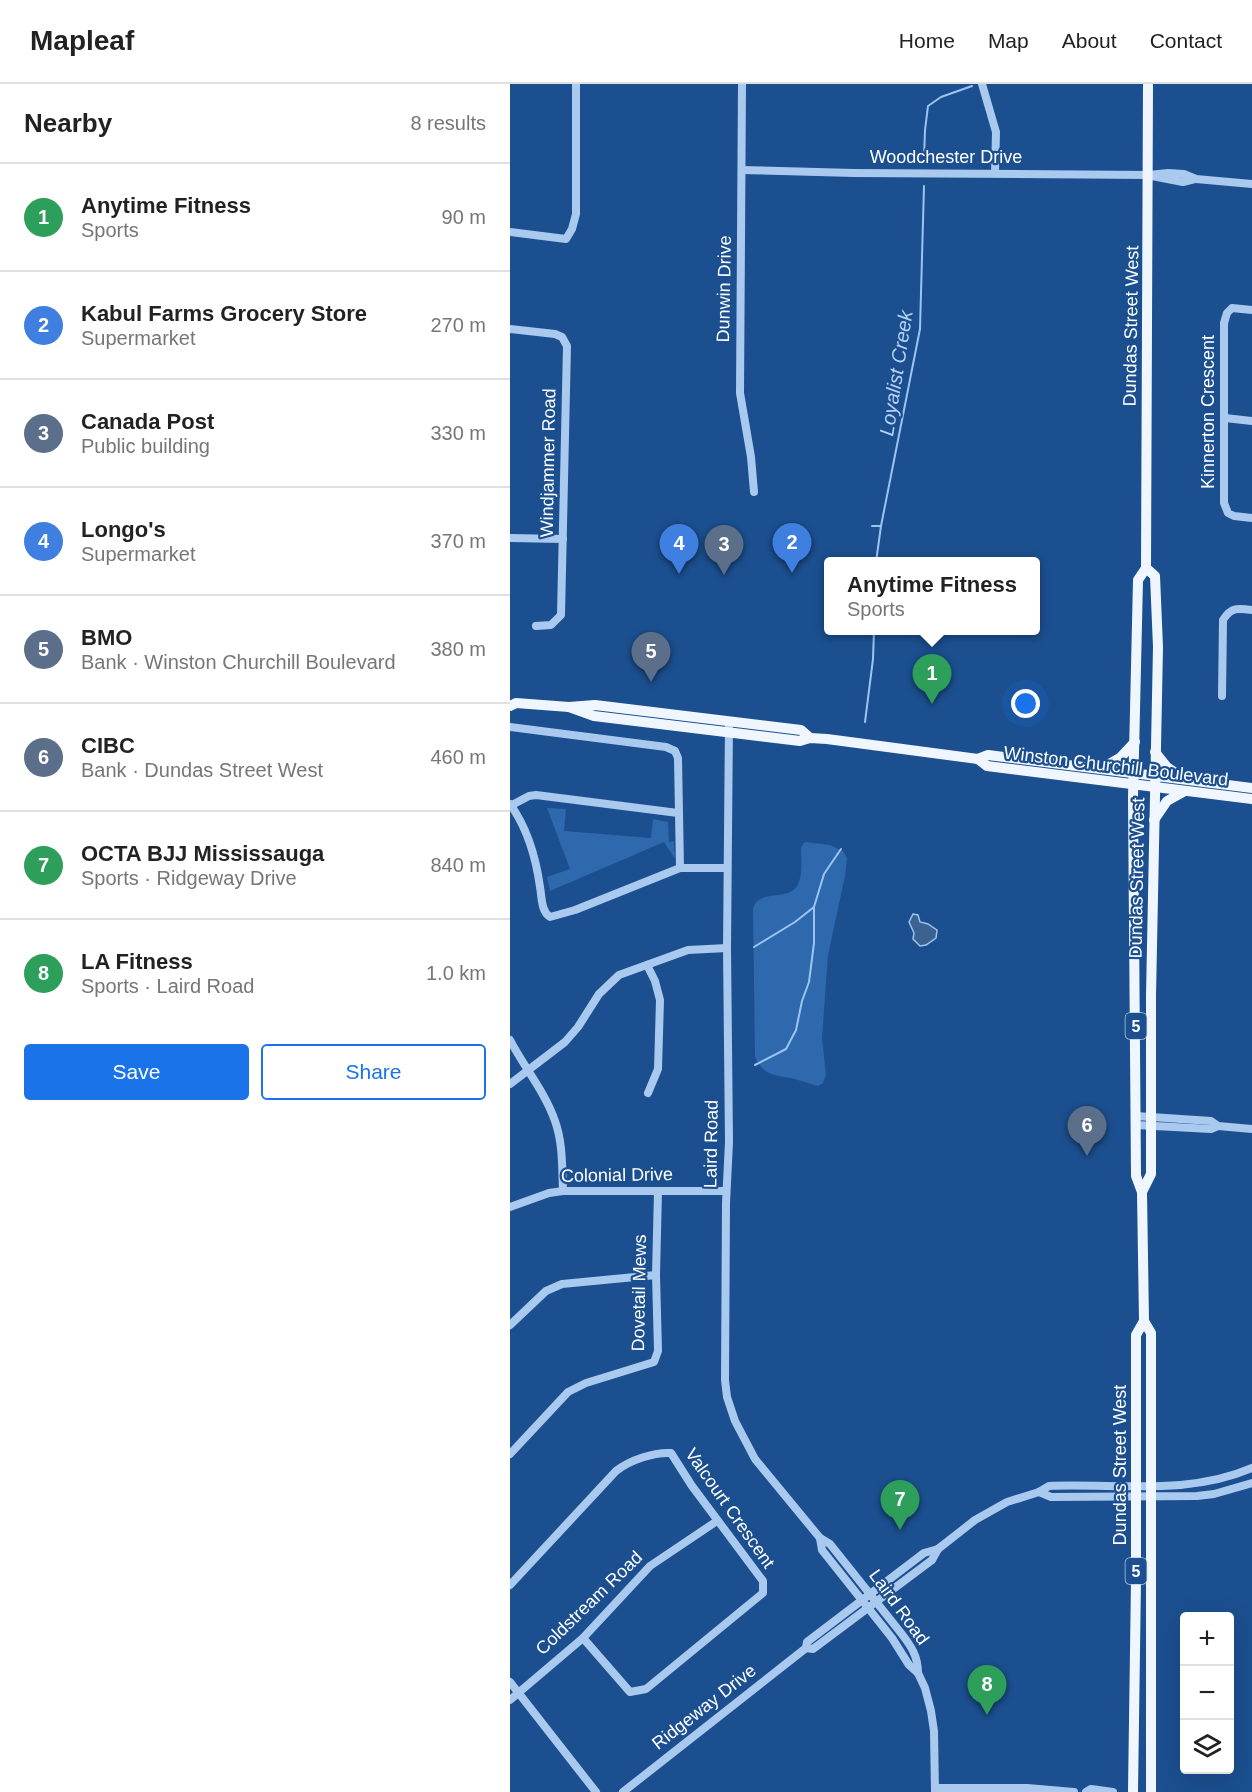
<!DOCTYPE html>
<meta charset="utf-8">
<style>
:root{--surface:#fff;--page:#f6f6f6;--text:#222;--muted:#767676;--line:#e0e0e0;--accent:#1a73e8}
body{margin:0;font-family:Helvetica,sans-serif;background:var(--page);color:var(--text)}
.controls{position:absolute;right:18px;bottom:18px;display:grid;overflow:hidden;border-radius:6px;box-shadow:0 6px 24px #0002}
.controls button{width:54px;height:54px;display:grid;place-items:center;padding:0;border:0;border-bottom:2px solid var(--line);background:var(--surface);color:var(--text);font:30px sans-serif}
.you{position:absolute;left:516px;top:620px;width:21px;height:21px;margin:-15px;border:4px solid #fff;border-radius:50%;background:#1a73e8;box-shadow:0 0 0 9px #1a73e833}
.badge{display:grid;place-items:center;width:39px;height:39px;border-radius:50%;background:var(--accent);color:#fff;font-size:20px;font-weight:700}
.pin{position:absolute;translate:-50% -50px;filter:drop-shadow(0 2px 3px #0008)}
.pin::after{content:'';position:absolute;top:32px;width:21px;height:18px;background:inherit;clip-path:polygon(0 0,100% 0,50% 100%)}
.popup{position:absolute;left:314px;top:473px;width:216px;height:78px;box-sizing:border-box;display:grid;place-content:center;border-radius:6px;background:var(--surface);filter:drop-shadow(0 2px 4px #0005);font-size:20px;white-space:nowrap;color:var(--muted)}
.popup b{font-size:22px;color:var(--text)}
.popup::after{content:'';position:absolute;left:50%;top:100%;margin-left:-12px;border:12px solid transparent;border-top-color:var(--surface)}
.list{margin:0;padding:0;list-style:none}
h2{display:flex;justify-content:space-between;align-items:center;height:78px;margin:0;padding:0 24px;font-size:26px}
h2 small{font-size:20px;font-weight:400;color:var(--muted)}
.list li{display:grid;grid-template-columns:39px 1fr auto;gap:18px;align-items:center;box-sizing:border-box;height:108px;padding:0 24px;border-top:2px solid var(--line)}
.list b{display:block;font-size:22px;white-space:nowrap}
.list p{margin:0;font-size:20px;white-space:nowrap;color:var(--muted)}
.list em{font-size:20px;font-style:normal;color:var(--muted)}
.actions{display:flex;gap:12px;padding:18px 24px}
.actions a{flex:1;padding:14px 0;border:2px solid var(--accent);border-radius:6px;text-align:center;font-size:21px;color:var(--accent)}
.actions .main{background:var(--accent);color:#fff}
.icon{flex:none;width:33px;height:33px;fill:none;stroke:currentColor;stroke-width:2;stroke-linecap:round;stroke-linejoin:round}
.map{position:relative;flex:none;width:742px;height:1708px;overflow:hidden}
header{display:flex;align-items:center;gap:36px;box-sizing:border-box;height:84px;padding:0 30px;background:var(--surface);border-bottom:2px solid var(--line)}
header strong{font-size:28px}
nav{display:flex;gap:33px;margin-inline-start:auto;font-size:21px}
main{display:flex}
aside{flex:1;background:var(--surface)}
.map>svg:first-child{display:block}
</style>
<header>
<strong>Mapleaf</strong>
<nav><a>Home</a><a>Map</a><a>About</a><a>Contact</a></nav>
</header>
<main>
<aside>
<h2>Nearby<small>8 results</small></h2>
<ul class="list">
<li><span class="badge" style="background:#2e9e5b">1</span><div><b>Anytime Fitness</b><p>Sports</p></div><em>90 m</em></li>
<li><span class="badge" style="background:#3f7fe0">2</span><div><b>Kabul Farms Grocery Store</b><p>Supermarket</p></div><em>270 m</em></li>
<li><span class="badge" style="background:#5c6f8a">3</span><div><b>Canada Post</b><p>Public building</p></div><em>330 m</em></li>
<li><span class="badge" style="background:#3f7fe0">4</span><div><b>Longo's</b><p>Supermarket</p></div><em>370 m</em></li>
<li><span class="badge" style="background:#5c6f8a">5</span><div><b>BMO</b><p>Bank · Winston Churchill Boulevard</p></div><em>380 m</em></li>
<li><span class="badge" style="background:#5c6f8a">6</span><div><b>CIBC</b><p>Bank · Dundas Street West</p></div><em>460 m</em></li>
<li><span class="badge" style="background:#2e9e5b">7</span><div><b>OCTA BJJ Mississauga</b><p>Sports · Ridgeway Drive</p></div><em>840 m</em></li>
<li><span class="badge" style="background:#2e9e5b">8</span><div><b>LA Fitness</b><p>Sports · Laird Road</p></div><em>1.0 km</em></li>
</ul>
<div class="actions"><a class="main">Save</a><a>Share</a></div>
</aside>
<div class="map">
<svg width="742" height="1708" viewBox="0 0 742 1708">
<rect width="100%" height="100%" fill="#1b4f8f"/>
<!-- green -->
<g fill="#2e69ad">
<path d="M37,724L56,725L54,747L141,754L143,735L158,738L159,758L164,757L165,775L154,758L40,807L37,793L60,785Z"/>
<path d="M295,758L320,761L333,767L337,774L335,792L318,871L312,954L316,991L313,999L308,1002C300,1000 292,997 285,995C265,990 255,994 245,973L243,824C252,800 288,825 291,788C292,780 291,771 291,763Z"/>
</g>
<!-- water -->
<path fill="#3c6290" stroke="#9cc4f0" stroke-width="1.5" d="M403,830L408,831L410,838L418,840L427,846L426,854L416,861L410,862L403,855L404,849L399,838Z"/>
<g fill="none" stroke-linecap="round" stroke-linejoin="round">
<!-- stream -->
<g stroke="#9cc4f0" stroke-width="2">
<path d="M414,74L415,46L418,22L431,13L462,2"/>
<path d="M362,442H371"/>
<path d="M366,478L371,442L410,245L414,102"/>
<path d="M355,638L363,575L364,546"/>
<path d="M244,863L285,838L304,823"/>
<path d="M245,981L276,965L286,946L292,917L299,898L304,859V823L314,790L331,765"/>
</g>
<!-- minor -->
<g stroke="#a9c9ee" stroke-width="8">
<path d="M232,0L230,309L241,373L244,408"/>
<path d="M472,0L486,48L485,89"/>
<path d="M232,86L344,89L639,91L658,89L674,90L686,95L742,100"/>
<path d="M642,92L673,98L685,95"/>
<path d="M0,148L56,155L62,145L66,130V0"/>
<path d="M742,226L722,224L717,229L714,239V419L718,429L724,432L742,434"/>
<path d="M0,245L45,250L52,253L57,262L51,531L41,541L26,542"/>
<path d="M715,334L742,337"/>
<path d="M0,454L53,455"/>
<path d="M712,612L713,536C721,523 728,524 742,526"/>
<path d="M219,637L217,864L219,1058L216,1119L215,1296L217,1313L225,1337L245,1375L310,1454L320,1460L391,1549C401,1562 408,1572 408,1589"/>
<path d="M0,643L156,663L165,667L168,674L170,784"/>
<path d="M0,720C18,745 26,774 30,803C32,814 31,827 40,833L65,826L170,784H217"/>
<path d="M0,722L19,712L26,711L168,729"/>
<path d="M137,881L145,897L150,916L148,985L138,1009"/>
<path d="M0,956C14,983 35,1008 45,1037C53,1059 52,1084 53,1107"/>
<path d="M0,1000L55,958L68,943L89,910L109,891L178,866L217,864"/>
<path d="M626,1032L701,1037L708,1042L742,1045"/>
<path d="M626,1041L701,1045L708,1042"/>
<path d="M0,1123L39,1109L53,1107H216"/>
<path d="M0,1241L36,1207L52,1200L146,1191"/>
<path d="M0,1370L58,1308L76,1299L144,1278L148,1267L146,1191L148,1107"/>
<path d="M529,1408L541,1413L687,1412L704,1410L742,1399"/>
<path d="M310,1454L312,1466L382,1554L399,1581L408,1589L415,1604L421,1627L424,1647L425,1708"/>
<path d="M0,1501L106,1387C120,1376 144,1368 161,1369L182,1402L253,1497V1509L136,1605L120,1608L73,1554"/>
<path d="M296,1564L303,1565L422,1476L428,1465"/>
<path d="M0,1598L86,1708"/>
<path d="M0,1616L73,1554L140,1482L207,1437"/>
<path d="M425,1704H517L564,1708"/>
<path d="M113,1708L296,1564L297,1558L414,1469L428,1465L465,1436L497,1418L529,1408L539,1402C606,1399 678,1412 742,1384"/>
<path d="M576,1708L581,1705L603,1708"/>
</g>
<!-- major -->
<g stroke="#f0f6ff" stroke-width="10">
<path d="M638,0L636,484L628,496L623,713L626,1092L632,1108L634,1237L641,1249V1708"/>
<path d="M0,622L6,619L59,623L85,621L291,646L300,654"/>
<path d="M59,623L84,632L290,657L300,654L317,655L468,675L478,671L742,704"/>
<path d="M645,668L657,683L673,694"/>
<path d="M468,675L477,682L742,715"/>
<path d="M590,685L610,674L625,658"/>
<path d="M644,736L657,717L675,707"/>
<path d="M632,1108L641,1090V912L648,563L645,492L636,484"/>
<path d="M623,1708L626,1496V1251L634,1237"/>
</g>
</g>
<g text-anchor="middle" dominant-baseline="central" stroke-width="4.5" stroke-linejoin="round" paint-order="stroke">
<!-- shield labels -->
<g fill="#1b4f8f" stroke="#bbcadd" stroke-width="1.5">
<rect x="615.5" y="929" width="21" height="26" rx="4.5"/>
<rect x="615.5" y="1474" width="21" height="26" rx="4.5"/>
</g>
<g font-size="16" font-weight="bold" fill="#fff">
<text x="626" y="942">5</text>
<text x="626" y="1487">5</text>
</g>
<!-- street labels -->
<g font-size="18" fill="#fff" stroke="#1b4f8f">
<text x="436" y="73">Woodchester Drive</text>
<text transform="translate(214 205) rotate(-89)">Dunwin Drive</text>
<text transform="translate(621 242) rotate(-89)">Dundas Street West</text>
<text transform="translate(698 328) rotate(-90)">Kinnerton Crescent</text>
<text transform="translate(38 379) rotate(-89)">Windjammer Road</text>
<text transform="translate(606 682) rotate(7)">Winston Churchill Boulevard</text>
<text transform="translate(627 794) rotate(-89)">Dundas Street West</text>
<text transform="translate(201 1060) rotate(-89)">Laird Road</text>
<text transform="translate(107 1091) rotate(-1)">Colonial Drive</text>
<text transform="translate(129 1209) rotate(-89)">Dovetail Mews</text>
<text transform="translate(610 1381) rotate(-90)">Dundas Street West</text>
<text transform="translate(220 1424) rotate(55)">Valcourt Crescent</text>
<text transform="translate(79 1519) rotate(-44)">Coldstream Road</text>
<text transform="translate(389 1523) rotate(54)">Laird Road</text>
<text transform="translate(194 1623) rotate(-38)">Ridgeway Drive</text>
</g>
<!-- water labels -->
<g font-size="20" font-style="italic" fill="#b5d3f5" stroke="#1b4f8f">
<text transform="translate(386 289) rotate(-81)">Loyalist Creek</text>
</g>
</g>
</svg>
<div class="controls">
<button>+</button>
<button>−</button>
<button><svg class="icon" aria-label="layers" viewBox="0 0 24 24"><path d="M12 4l9 5-9 5-9-5zM3 14l9 5 9-5"/></svg></button>
</div>
<div class="you"></div>
<div class="pin badge" style="left:422px;top:620px;background:#2e9e5b">1</div>
<div class="popup"><b>Anytime Fitness</b>Sports</div>
<div class="pin badge" style="left:282px;top:489px;background:#3f7fe0">2</div>
<div class="pin badge" style="left:214px;top:491px;background:#5c6f8a">3</div>
<div class="pin badge" style="left:169px;top:490px;background:#3f7fe0">4</div>
<div class="pin badge" style="left:141px;top:598px;background:#5c6f8a">5</div>
<div class="pin badge" style="left:577px;top:1072px;background:#5c6f8a">6</div>
<div class="pin badge" style="left:390px;top:1446px;background:#2e9e5b">7</div>
<div class="pin badge" style="left:477px;top:1631px;background:#2e9e5b">8</div>
</div>
</main>
